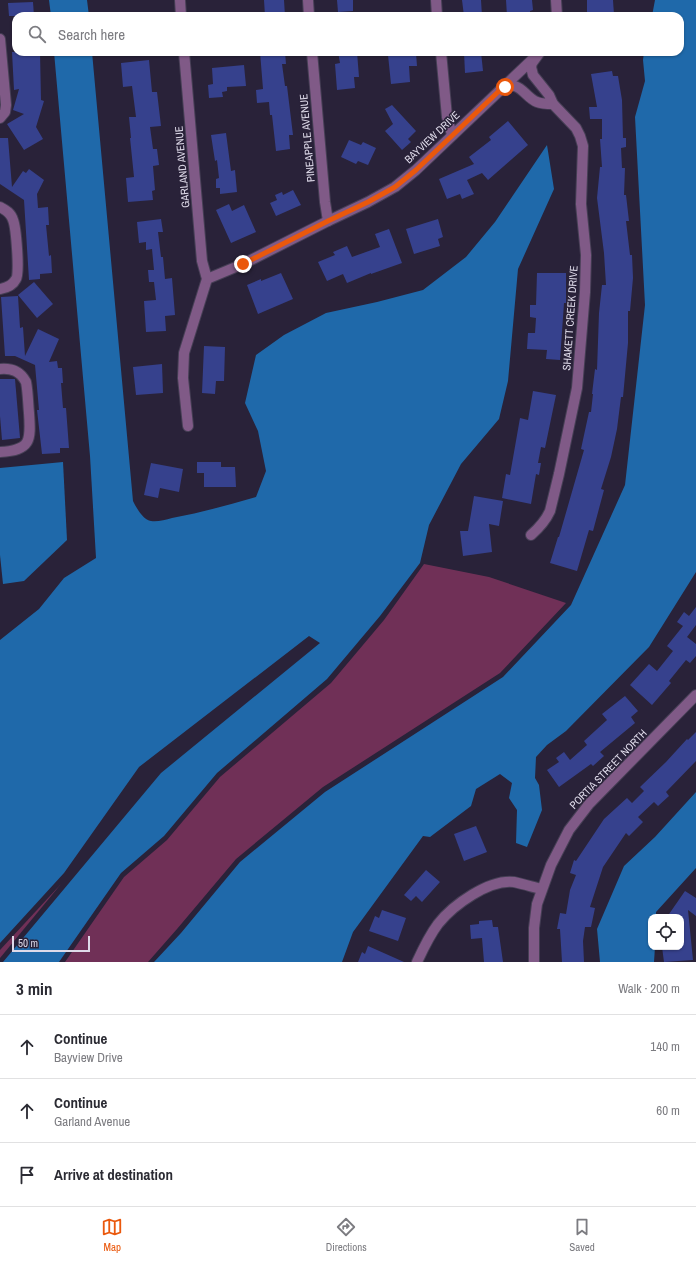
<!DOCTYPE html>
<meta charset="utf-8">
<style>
:root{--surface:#fff;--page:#f2f2f3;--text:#2b2b33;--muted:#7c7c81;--line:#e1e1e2;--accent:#ea580c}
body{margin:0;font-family:"Archivo Narrow",sans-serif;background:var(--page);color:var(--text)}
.controls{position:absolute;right:12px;bottom:12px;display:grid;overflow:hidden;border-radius:8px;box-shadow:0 1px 3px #0004}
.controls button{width:36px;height:36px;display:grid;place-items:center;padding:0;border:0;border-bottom:1px solid var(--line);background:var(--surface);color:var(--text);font:20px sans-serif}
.scale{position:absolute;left:12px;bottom:10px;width:78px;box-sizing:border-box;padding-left:4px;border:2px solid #dedae9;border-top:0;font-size:11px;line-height:14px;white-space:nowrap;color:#dedae9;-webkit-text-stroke:3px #292239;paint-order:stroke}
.stop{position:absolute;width:12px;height:12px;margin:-9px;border:3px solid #ea580c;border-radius:50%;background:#fff}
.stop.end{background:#ea580c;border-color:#fff;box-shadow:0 1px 4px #0008}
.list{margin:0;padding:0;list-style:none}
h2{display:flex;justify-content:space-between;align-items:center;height:52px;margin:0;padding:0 16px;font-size:17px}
h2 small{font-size:13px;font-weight:400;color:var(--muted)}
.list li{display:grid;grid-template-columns:26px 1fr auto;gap:12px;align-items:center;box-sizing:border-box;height:64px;padding:0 16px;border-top:1px solid var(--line)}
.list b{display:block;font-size:15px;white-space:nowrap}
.list p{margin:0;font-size:13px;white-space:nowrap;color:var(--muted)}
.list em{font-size:13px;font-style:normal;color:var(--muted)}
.icon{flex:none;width:22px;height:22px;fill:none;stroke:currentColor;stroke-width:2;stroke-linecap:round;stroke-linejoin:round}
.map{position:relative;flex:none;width:696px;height:962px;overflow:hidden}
.search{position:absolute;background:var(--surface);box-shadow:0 1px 3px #0004;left:12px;right:12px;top:12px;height:44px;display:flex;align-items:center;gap:10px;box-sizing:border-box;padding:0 14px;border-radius:12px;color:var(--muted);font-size:15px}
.sheet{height:244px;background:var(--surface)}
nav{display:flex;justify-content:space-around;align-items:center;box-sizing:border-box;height:56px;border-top:1px solid var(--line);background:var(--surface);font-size:11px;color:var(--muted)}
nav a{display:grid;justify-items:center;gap:2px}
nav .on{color:var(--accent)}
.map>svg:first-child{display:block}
</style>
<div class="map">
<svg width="696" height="962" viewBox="0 0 696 962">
<rect width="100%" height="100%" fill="#292239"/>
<!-- green -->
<g fill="#703057">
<path d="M424,564L489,577L566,603L500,673L323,787L236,859L177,929L148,962H65L124,877L167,840L220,777L331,683L384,620Z"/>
<path d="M61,884L0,958V950Z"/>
</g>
<!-- water -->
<g fill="#1f69aa">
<path d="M49,0H87L89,16H51Z"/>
<path d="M655,0H696V572L649,647L566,731L547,745L536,757L535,778L539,785L542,810L527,847L516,843L517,810L509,798L512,783L500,774L476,789L471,806L430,837L423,836L353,932L342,962H154L181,933L240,862L325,792L503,677L571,605L625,485L645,305L635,117L645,81L643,60L644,52H680V16H652Z"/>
<path d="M54,52H92L133,501C136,507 143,520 151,521C157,522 165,520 172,518C200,513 228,505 256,497L266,471L258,431L245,403L256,355L284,335L326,313L377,302L423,290L466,257L495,222L547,145L554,189L518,269L508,381L499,419L461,464L429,525L420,563L380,616L327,679L217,773L164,836L121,873L59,962H3L161,773L320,643L309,636L139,767L64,873L0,943V640L39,609L64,578L96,558L90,456Z"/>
<path d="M63,462L67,540L24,581L3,584L0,555V468Z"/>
<path d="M696,792V868L656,912V917H651V947H655L654,962H600L597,929L624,866L655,837Z"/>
</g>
<!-- building -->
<g fill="#36418d">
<path d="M264,0H284L285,16H265Z"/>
<path d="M337,0H353V11L338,12Z"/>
<path d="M462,0H481L482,16H464Z"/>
<path d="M506,0H532L533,10L530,11V16H507Z"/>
<path d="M587,0H613L614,15L587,16Z"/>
<path d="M33,2L34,16H9L8,3Z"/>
<path d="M12,52H28V53L40,52L41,100L44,101L36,127L43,139L24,150L7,124L24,114L13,110L19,89L14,90Z"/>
<path d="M260,52H285L286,64H282L285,86H287L293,135H289L290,149L276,151L272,115H270L269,102L257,103L256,90L263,89Z"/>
<path d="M338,52H357L359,77H354L355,88L337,90L335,64L340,63Z"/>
<path d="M464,52H481L483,71L465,73Z"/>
<path d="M416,53L417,66H409L410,82L391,84L388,55Z"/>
<path d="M149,60L152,92H157L161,126L150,127L153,149H157L159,165L153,166L155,190L152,191L153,200L128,202L126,178L134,177L130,138H131L129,117H136L132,86L123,87L121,63Z"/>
<path d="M244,65L246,86L227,87V91L222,92L223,97L209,98L208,85L213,84L212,68Z"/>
<path d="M612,71L613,76H618L622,100L623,138H626V147L621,148L622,168H625L624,195H626L629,221H626L630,255H632L633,278L630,311H628V343L623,397H621L617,429L611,457L601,489L604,490L593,531L589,530L577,571L550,563L558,537H559L584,450L581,449L589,412H591L593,394H592L595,369L597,370L599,313L602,285H606L604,253L597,198L600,167H602L600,139H602V119H590L589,107H597L591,74Z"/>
<path d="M392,105L416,131L408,139L411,142L402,150L385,131L393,124L385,109Z"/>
<path d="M508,121L528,145L488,180L482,173L467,180L474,194L462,199L460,194L447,199L439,179L474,164L469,157L491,140L489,137Z"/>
<path d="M226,133L231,171L235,170L237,192L220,194V188H216V179L219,178L217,160L215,161L211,135Z"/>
<path d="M0,138H8L12,187L23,171L26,173L29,169L44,180L37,194L38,208L48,207L49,225H46L49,256L51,255L52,273L40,274V279L29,280L24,200L0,184Z"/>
<path d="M349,140L361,145L363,142L376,148L368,165L358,161L356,164L341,157Z"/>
<path d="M293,190L301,205L276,216L270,203L277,200L275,195L282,192L283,195Z"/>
<path d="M229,204L232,211L244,205L256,232L231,243L216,210Z"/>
<path d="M161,219L163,232H158L161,257H163L165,279L172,278L175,315L165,316L166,331L146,332L144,301L156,300L154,282H149L148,270H154L152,249L146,250V242L139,243L137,222Z"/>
<path d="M438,219L443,237L438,239L440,246L414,254L406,229Z"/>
<path d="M389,229L402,263L371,274V273L347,283L343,274L327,281L318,262L335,255L333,252L347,246L352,257L380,247L375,234Z"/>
<path d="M281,273L293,299L258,314L247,285L261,279V281Z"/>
<path d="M537,273H566V303H564L560,360L546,359L547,350L527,349L528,333H535L536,318L530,317V305H536Z"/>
<path d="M34,282L53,304L37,318L18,295Z"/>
<path d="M18,296L20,328L23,327L25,356L38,329L59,339L49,362L57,361L58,368H62L63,383H61L63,408H66L69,448H60V453L42,454L37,410H39L35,365L15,356H5L1,297Z"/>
<path d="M204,346L225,347L224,381H216L215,394L202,393Z"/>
<path d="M162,364L163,393L136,395L133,367Z"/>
<path d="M0,379H15L20,438L2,440L0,416Z"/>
<path d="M533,391L556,395L545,448L541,447L538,463H541L539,475L536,474L531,504L502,498L506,474L510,475L520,418L528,420Z"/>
<path d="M197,462H221V467H235L236,487H204V473H197Z"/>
<path d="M151,463L183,469L179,492L160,488L158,498L144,495Z"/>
<path d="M474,496L503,501L499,526L489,524L492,552L463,556L460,531H468Z"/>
<path d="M696,607V625L687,637L696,644V656L690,663L686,660L669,681L671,683L652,705L630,685L649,664L657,671L673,651L667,646L683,626L677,622L684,612L689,616Z"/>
<path d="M625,696L638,711L631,717L635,723L600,752L604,756L593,766L591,764L559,787L547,770L559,762L556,758L564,752L570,760L587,745L584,741L607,720L602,714Z"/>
<path d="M696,732V761L666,792L669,796L658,806L654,802L638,817L643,822L629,836L626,833L603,867L590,907L595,908L591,927H585L583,941L584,962H562L560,929H557L560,913L566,914L570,890L576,875L570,873L574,860L576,861L604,819L627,798L632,803L644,791L640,787L666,762L687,739L688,740Z"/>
<path d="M476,826L487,852L464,861L454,834Z"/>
<path d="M426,870L440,882L422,902L416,896L411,901L404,895Z"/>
<path d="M685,891L696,898V916L688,910L693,960L664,962L662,947H681V917H667Z"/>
<path d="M382,910L406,918L398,941L369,931L375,916L379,918Z"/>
<path d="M492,920L493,927H498L503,962H484L482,938L471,939L470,925L479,924V921Z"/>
<path d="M368,946L404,962H358L362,952L365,954Z"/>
</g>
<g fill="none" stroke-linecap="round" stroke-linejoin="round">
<!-- minor casing -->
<g stroke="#463f55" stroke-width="12">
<g id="minor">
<path d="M180,0L181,16"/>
<path d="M308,0L309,16"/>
<path d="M436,0L437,16"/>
<path d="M556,0L557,16"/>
<path d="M0,39L6,105L5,112L0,118"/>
<path d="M184,52L202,261L207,279L184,353L183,378L188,426"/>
<path d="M312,52L325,202L328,221"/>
<path d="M441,52L447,117L452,135"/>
<path d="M501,90C519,77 524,97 537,102C542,104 547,104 553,104"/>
<path d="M0,207C6,210 11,213 13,220C16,227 20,274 16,279C13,285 6,288 0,289"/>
<path d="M207,279L243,264L328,221L368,202L395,187L416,170L534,58"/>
<path d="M0,369C12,368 20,371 26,382C28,392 28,403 29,413C31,441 31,450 0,452"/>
<path d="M531,535C539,528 545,522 550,511L559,474L577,388L585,292L586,255L581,204L583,146L580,136L576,128L553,104L549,95L533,75L531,67L532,63L540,52"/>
<path d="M417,962C423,949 429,936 438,924C453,905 489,879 514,882C523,884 533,887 541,889"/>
<path d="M534,962V928L537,904L551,865L569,830L589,804L696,695"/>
</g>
</g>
<!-- minor -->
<use href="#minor" stroke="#805a87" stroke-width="10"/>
</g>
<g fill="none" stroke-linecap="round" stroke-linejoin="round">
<!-- route -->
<path stroke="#ea580c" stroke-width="5" d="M243,264L328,221L368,202L395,187L416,170L499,91L505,87"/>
</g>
<g text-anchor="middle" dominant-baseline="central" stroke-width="3" stroke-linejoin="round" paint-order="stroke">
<!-- street labels -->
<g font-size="11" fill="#dedae9" stroke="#292239">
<text transform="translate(432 137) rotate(-43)">BAYVIEW DRIVE</text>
<text transform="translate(307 138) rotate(-95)">PINEAPPLE AVENUE</text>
<text transform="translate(182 167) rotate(-95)">GARLAND AVENUE</text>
<text transform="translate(570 318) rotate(-86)">SHAKETT CREEK DRIVE</text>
<text transform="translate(608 769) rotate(-46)">PORTIA STREET NORTH</text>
</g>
</g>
</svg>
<div class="controls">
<button><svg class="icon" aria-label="locate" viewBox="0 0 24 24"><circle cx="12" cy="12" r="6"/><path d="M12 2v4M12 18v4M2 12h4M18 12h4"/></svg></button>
</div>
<div class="scale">50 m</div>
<div class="stop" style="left:505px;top:87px"></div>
<div class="stop end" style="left:243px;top:264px"></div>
<div class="search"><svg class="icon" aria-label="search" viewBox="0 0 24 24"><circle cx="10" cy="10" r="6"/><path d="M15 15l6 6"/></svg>Search here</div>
</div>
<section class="sheet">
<h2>3 min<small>Walk · 200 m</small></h2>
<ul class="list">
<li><svg class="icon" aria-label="ahead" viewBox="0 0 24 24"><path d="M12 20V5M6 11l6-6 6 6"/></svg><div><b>Continue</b><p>Bayview Drive</p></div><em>140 m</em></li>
<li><svg class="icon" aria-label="ahead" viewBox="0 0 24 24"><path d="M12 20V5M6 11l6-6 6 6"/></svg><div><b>Continue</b><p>Garland Avenue</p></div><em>60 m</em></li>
<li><svg class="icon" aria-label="arrive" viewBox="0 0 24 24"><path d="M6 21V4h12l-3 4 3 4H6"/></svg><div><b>Arrive at destination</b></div></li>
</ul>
</section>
<nav>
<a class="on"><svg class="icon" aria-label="map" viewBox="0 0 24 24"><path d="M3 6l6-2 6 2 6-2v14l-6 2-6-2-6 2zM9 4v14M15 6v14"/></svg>Map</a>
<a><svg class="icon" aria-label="directions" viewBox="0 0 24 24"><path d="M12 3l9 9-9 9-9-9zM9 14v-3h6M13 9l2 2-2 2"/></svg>Directions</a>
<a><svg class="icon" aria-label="saved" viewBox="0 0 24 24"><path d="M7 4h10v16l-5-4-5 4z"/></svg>Saved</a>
</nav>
